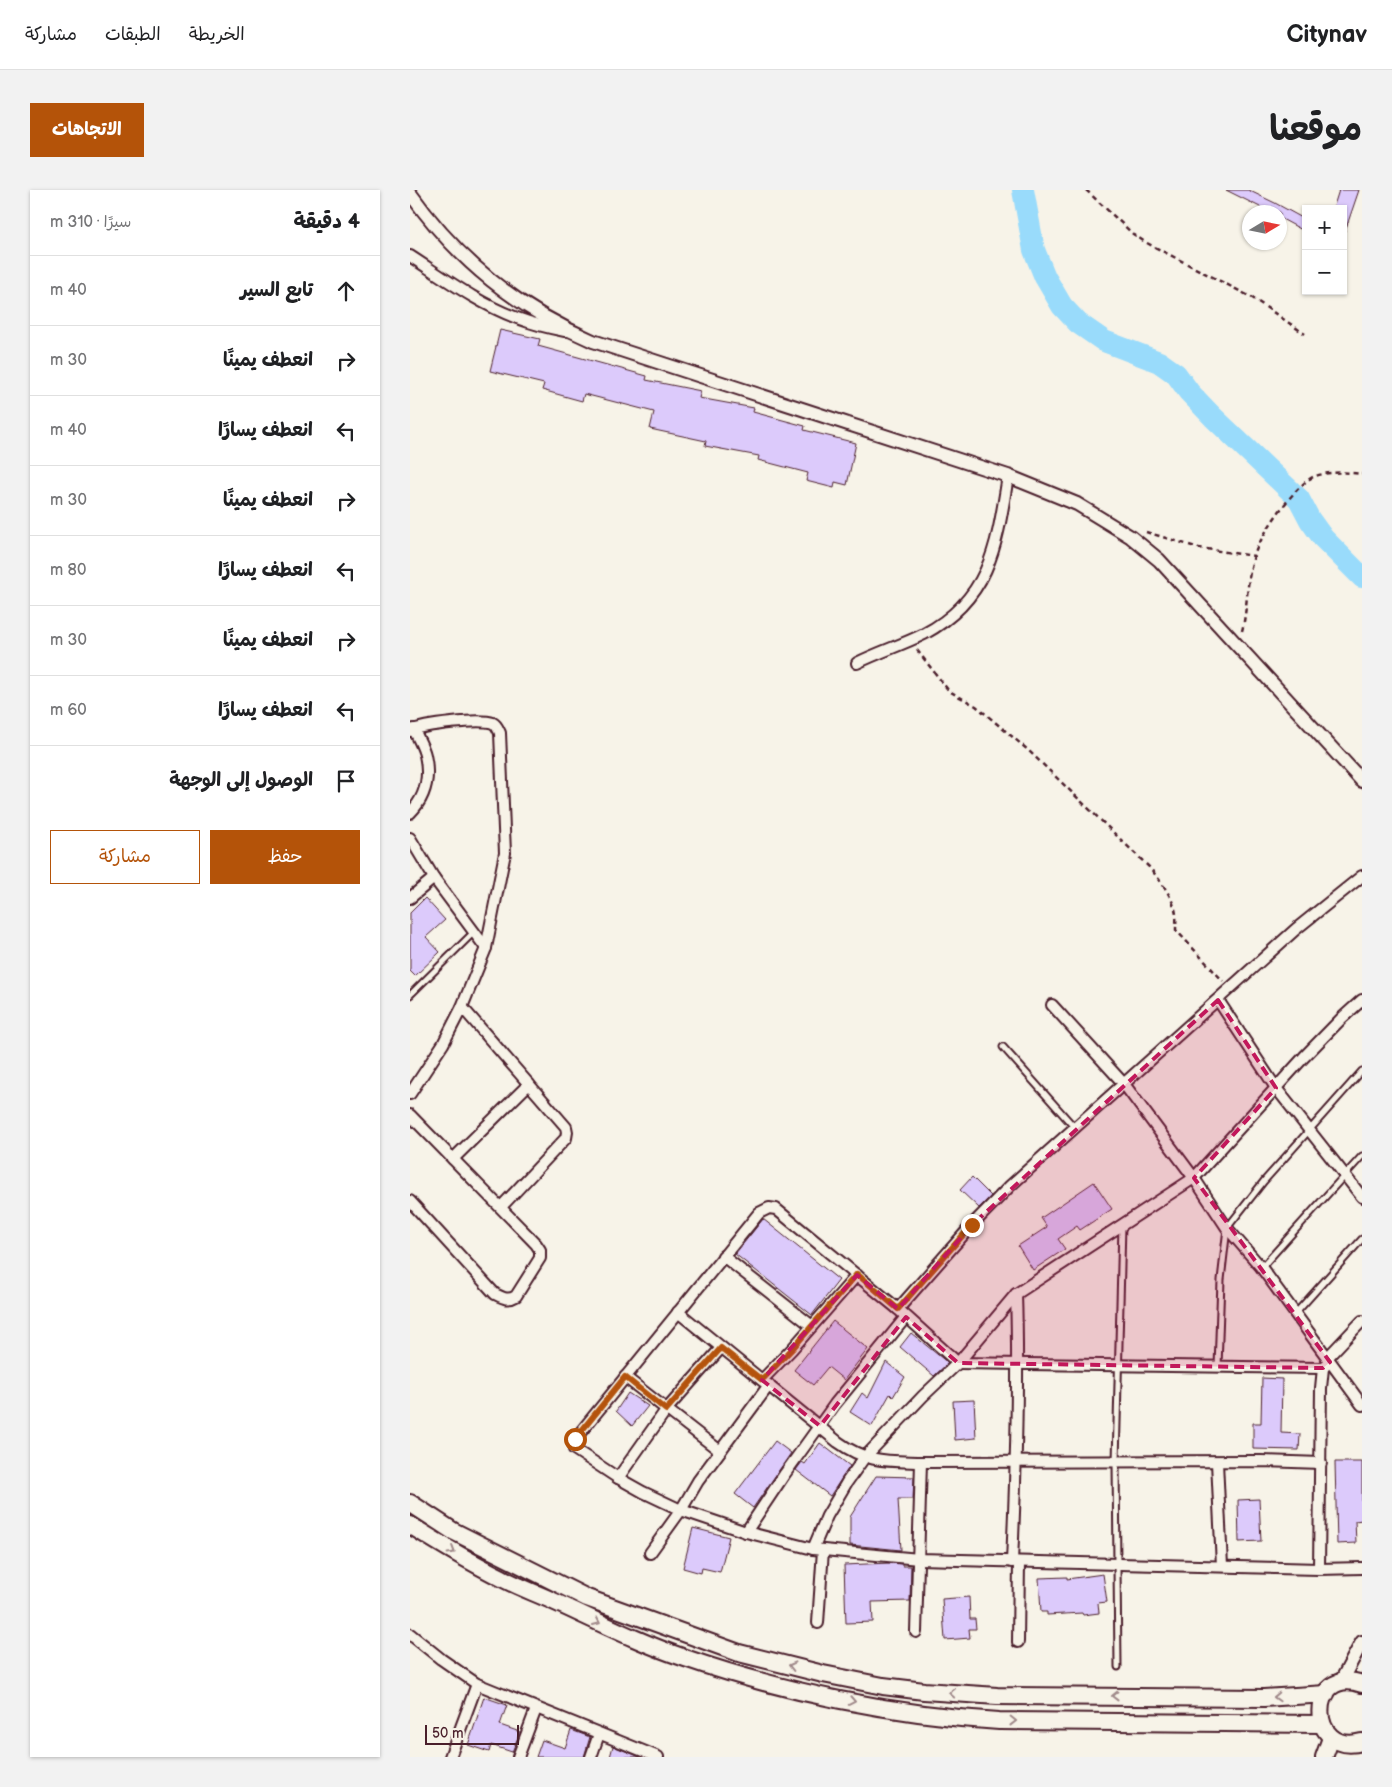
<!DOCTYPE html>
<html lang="ar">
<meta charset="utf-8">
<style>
:root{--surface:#fff;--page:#f2f2f2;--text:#202124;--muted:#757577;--line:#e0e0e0;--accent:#b45309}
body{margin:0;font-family:"Balsamiq Sans","Playpen Sans Arabic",sans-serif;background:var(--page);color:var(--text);direction:rtl}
.controls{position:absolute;right:15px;top:15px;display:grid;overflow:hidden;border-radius:0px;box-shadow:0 1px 4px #0004}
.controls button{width:45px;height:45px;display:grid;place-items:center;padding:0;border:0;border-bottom:1px solid var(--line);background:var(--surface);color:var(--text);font:25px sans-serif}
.compass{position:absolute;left:832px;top:15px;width:45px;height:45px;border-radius:50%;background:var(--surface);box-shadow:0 1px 4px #0004;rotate:80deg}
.scale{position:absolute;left:15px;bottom:12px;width:94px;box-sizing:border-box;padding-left:5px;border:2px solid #4a1f2b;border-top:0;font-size:14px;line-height:18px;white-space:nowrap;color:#4a1f2b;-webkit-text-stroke:4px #f7f3e8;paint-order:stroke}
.stop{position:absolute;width:15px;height:15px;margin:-11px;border:4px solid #b45309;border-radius:50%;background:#fff}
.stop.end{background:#b45309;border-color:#fff;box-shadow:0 1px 5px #0008}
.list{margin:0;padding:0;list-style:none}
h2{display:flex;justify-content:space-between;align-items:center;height:65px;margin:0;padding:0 20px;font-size:21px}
h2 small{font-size:16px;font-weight:400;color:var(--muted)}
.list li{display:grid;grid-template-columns:32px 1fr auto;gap:15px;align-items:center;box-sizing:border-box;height:70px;padding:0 20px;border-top:1px solid var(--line)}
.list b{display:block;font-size:19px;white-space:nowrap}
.list em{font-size:16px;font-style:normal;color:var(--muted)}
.actions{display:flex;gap:10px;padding:15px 20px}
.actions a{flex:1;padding:11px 0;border:1px solid var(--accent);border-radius:0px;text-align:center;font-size:18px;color:var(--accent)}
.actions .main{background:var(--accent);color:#fff}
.icon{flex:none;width:28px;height:28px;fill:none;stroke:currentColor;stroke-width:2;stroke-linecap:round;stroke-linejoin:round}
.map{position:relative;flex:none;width:952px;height:1567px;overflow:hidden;direction:ltr;border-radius:0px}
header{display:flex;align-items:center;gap:30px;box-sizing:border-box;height:70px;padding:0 25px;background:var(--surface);border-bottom:1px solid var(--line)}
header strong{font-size:24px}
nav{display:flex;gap:28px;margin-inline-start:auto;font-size:18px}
.intro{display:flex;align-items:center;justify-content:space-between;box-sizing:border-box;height:120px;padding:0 30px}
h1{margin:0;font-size:35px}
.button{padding:12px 22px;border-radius:0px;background:var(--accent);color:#fff;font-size:18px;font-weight:700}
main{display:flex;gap:30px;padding:0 30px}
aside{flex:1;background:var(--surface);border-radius:0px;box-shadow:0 1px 4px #0004}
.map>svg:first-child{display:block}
</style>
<header>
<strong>Citynav</strong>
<nav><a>الخريطة</a><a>الطبقات</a><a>مشاركة</a></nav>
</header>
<div class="intro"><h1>موقعنا</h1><a class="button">الاتجاهات</a></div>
<main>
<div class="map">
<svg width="952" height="1567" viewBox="0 0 952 1567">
<rect width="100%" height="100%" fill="#f7f3e8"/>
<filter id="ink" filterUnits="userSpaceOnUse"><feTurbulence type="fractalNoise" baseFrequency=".02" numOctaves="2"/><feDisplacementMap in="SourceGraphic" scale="10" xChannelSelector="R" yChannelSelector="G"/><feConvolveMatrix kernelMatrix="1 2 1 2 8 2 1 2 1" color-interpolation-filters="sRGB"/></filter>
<g filter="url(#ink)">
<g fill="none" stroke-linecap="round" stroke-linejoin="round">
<!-- river -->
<path stroke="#99dbfb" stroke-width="22" d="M613,0L624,60L635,87L652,116L668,133L694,151L749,172L766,184L779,202L803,227L889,309L900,330L913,348L952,387"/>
</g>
<!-- building -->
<g fill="#dccafb" stroke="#4a1f2b">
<path d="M816,0H838L865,13L896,30V42L870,28V22H860Z"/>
<path d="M929,0H949L935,41H933V19H923Z"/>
<path d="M90,140L130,149L128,156L237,186L236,190L291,201L289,208L344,218L343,222L395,236L394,240L446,253L437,295L425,292L424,298L396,291L398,283L348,270L349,266L295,256L296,251L240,239L244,222L174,204L172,211L132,200L134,194L80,181Z"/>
<path d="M15,708L35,730L16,747L30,762L5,786L0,781V723Z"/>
<path d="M562,987L581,1006L569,1018L550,1000Z"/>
<path d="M684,992L702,1019L670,1040L667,1036L648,1049L655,1059L623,1080L608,1056L637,1037L631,1028Z"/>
<path d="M353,1029L429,1090L402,1125L325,1064Z"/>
<path d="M423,1131L458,1159L434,1190L418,1177L403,1195L384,1180Z"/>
<path d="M501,1143L538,1173L524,1186L490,1157Z"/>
<path d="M476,1172L495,1187L483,1207L480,1204L462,1236L440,1222L452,1203L458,1208Z"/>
<path d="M852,1188L872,1189L871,1243L890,1244L889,1260L843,1259V1233H851Z"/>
<path d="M218,1203L238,1216L222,1236L206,1221Z"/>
<path d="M564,1210L566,1248L545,1250L543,1211Z"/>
<path d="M365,1251L381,1263L343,1318L325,1304Z"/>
<path d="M410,1253L440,1276L420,1306L386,1280L392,1272L395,1274Z"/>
<path d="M925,1272H952V1330L945,1331L946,1353L927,1354Z"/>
<path d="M466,1286L504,1287L503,1309H488L491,1360L440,1355V1327Z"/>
<path d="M849,1309L851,1351L829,1352L828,1310Z"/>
<path d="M283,1338L319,1347L310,1382L292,1378L291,1383L273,1378Z"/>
<path d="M480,1373L492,1374V1376H501L500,1411L462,1412L463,1432L436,1433L434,1375Z"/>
<path d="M693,1384L697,1412L688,1413L689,1423L673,1425L672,1423L637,1425V1422H631L629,1388L657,1387V1389Z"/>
<path d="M559,1407L560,1429H565L566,1439H559L560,1448L535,1450L532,1409Z"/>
<path d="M74,1507L97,1515L90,1535L110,1542L102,1562L81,1555L79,1562L58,1555Z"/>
<path d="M161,1540L180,1547L174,1567H126L132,1550L155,1558Z"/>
<path d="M203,1556L230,1567H200Z"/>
</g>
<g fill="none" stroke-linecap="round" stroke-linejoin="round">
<!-- service casing -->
<g stroke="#4a1f2b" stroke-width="9">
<g id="service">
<path d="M0,805L63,743"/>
<path d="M593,857L665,938"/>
<path d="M852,1077L952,966"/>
<path d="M885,1124L952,1049"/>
<path d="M808,1177L811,1090L817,1038L854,991L952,881"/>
<path d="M708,1477L706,1272L712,1035"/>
</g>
</g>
<!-- minor casing -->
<g stroke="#4a1f2b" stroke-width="14">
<g id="minor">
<path d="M0,66C34,88 69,114 107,128C123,134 139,138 155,141"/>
<path d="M447,473C469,462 492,455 514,444C581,408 587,354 598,286"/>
<path d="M0,541C14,535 70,528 83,533C87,535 88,539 90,543L95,663L76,758L52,817L33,854L0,904"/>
<path d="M0,623C16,607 20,587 15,565C13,556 7,547 4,539"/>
<path d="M0,648L24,688L76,758"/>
<path d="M0,708L24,688"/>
<path d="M808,810L866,898L952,1007"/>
<path d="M642,815L714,894L784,988L817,1038L851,1077L952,1215"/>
<path d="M52,817L156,937L157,942L156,948L91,1017"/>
<path d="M0,925L126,1054L130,1060V1068L106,1106C98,1111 93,1108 85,1104L0,1011"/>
<path d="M43,969L119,894"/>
<path d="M313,1066L402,1136"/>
<path d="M488,1119L562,1035L600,996L886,739L952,686"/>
<path d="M268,1122L428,1252C457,1273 476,1271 511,1272L851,1271L911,1273"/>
<path d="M917,1168L952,1131"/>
<path d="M913,1178L548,1173L488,1119L366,1019L359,1018L349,1023L165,1249L164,1259L208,1288L233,1302L271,1320L336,1342L403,1359L509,1369L909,1379L952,1378"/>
<path d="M215,1187L310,1261"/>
<path d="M352,1190L382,1159L447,1085"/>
<path d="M807,1272L812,1376"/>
<path d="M208,1288L256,1220L311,1158"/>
<path d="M336,1342L374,1285L425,1214L496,1127"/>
<path d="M403,1359L417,1326L437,1292L454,1268L513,1206L548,1173L606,1104L784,988L894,867L932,828L952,810"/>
<path d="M240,1363L271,1320L288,1291L359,1195"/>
<path d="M602,1372C606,1282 609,1193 606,1104"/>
<path d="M909,1379L911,1198L913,1178L917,1174"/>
<path d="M408,1433L413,1360"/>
<path d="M506,1442L511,1272"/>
<path d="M0,1444L31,1469L67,1494L248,1567"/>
<path d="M608,1452L609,1372"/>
<path d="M40,1567L67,1494"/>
<path d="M108,1567L126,1519"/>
<path d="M181,1567L189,1544"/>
</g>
</g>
<!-- tertiary casing -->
<g stroke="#4a1f2b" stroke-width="16">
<g id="tertiary">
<path d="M0,3C48,71 107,118 183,151L598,286L667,314L721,347L749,370L952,591"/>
<path d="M930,1493L952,1452"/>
</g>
</g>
<!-- trunk casing -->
<g stroke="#4a1f2b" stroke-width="20">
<g id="trunk">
<path d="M0,1313L43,1341L177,1408L329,1463L413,1484L473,1496L514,1501L587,1506L854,1508L916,1504"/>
<path d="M0,1335C30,1354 60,1372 92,1388C108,1397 126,1403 143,1411C187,1431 230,1453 275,1468C373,1502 486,1525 589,1531L911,1534"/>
<path d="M952,1494C896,1475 897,1567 952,1552"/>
<path d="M914,1567L921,1548"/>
</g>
</g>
<!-- path -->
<g stroke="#4a1f2b" stroke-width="2.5" stroke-dasharray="5 4" stroke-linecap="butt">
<path d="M676,0L723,44L735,52L841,107L895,144"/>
<path d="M736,342L789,358L844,366"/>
<path d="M832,441C838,417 836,390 844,366C850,346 884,296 903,287C918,281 937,282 952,284"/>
<path d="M507,460L539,501L566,516L618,560L739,677C750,690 760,703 765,719C767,726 766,733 766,740L813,791"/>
</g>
<!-- service -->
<use href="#service" stroke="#f7f3e8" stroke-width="5"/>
<!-- minor -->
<use href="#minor" stroke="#f7f3e8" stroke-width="10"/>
<!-- tertiary -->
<use href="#tertiary" stroke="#f7f3e8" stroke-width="12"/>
<!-- trunk -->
<use href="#trunk" stroke="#f7f3e8" stroke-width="16"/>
</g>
<!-- one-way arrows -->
<defs><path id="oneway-chevron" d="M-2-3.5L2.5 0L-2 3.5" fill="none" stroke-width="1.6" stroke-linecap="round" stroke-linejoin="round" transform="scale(1.25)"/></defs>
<g stroke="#a0898a">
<use href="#oneway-chevron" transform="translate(42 1361) rotate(31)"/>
<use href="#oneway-chevron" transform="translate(187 1432) rotate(25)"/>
<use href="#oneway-chevron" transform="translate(382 1476) rotate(-166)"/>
<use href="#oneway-chevron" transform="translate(542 1503) rotate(-176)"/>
<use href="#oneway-chevron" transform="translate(705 1506) rotate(179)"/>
<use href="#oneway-chevron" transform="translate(867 1507) rotate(178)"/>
<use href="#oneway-chevron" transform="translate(442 1511) rotate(11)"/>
<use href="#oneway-chevron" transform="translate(603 1531) rotate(1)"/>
</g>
</g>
<g fill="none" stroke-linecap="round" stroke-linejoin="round" filter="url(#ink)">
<!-- route -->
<path stroke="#b45309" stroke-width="6" d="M165,1249L215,1187L256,1220L311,1158L352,1190L382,1159L447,1084L488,1119L562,1035"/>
</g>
<!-- marked area -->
<path fill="#c2185b" fill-opacity="0.2" stroke="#c2185b" stroke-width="4" stroke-dasharray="10 6" stroke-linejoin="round" d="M808,810L866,898L784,988L920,1172L913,1178L548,1173L496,1127L410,1236L352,1190L447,1085L488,1119L562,1035Z"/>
</svg>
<div class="controls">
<button>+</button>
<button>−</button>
</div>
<svg class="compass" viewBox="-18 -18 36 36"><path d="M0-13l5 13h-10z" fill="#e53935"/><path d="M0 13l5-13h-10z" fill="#757577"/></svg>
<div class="scale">50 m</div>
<div class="stop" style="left:165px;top:1249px"></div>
<div class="stop end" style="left:562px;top:1035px"></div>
</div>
<aside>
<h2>4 دقيقة<small>سيرًا · 310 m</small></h2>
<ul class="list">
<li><svg class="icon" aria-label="ahead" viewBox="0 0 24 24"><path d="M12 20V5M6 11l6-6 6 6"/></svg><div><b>تابع السير</b></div><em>40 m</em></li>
<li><svg class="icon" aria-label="right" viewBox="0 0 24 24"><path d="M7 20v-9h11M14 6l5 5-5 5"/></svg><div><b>انعطف يمينًا</b></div><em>30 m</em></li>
<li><svg class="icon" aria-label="left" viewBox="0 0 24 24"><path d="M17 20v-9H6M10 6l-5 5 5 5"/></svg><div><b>انعطف يسارًا</b></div><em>40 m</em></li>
<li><svg class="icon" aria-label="right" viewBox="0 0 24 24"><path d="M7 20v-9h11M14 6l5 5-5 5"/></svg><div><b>انعطف يمينًا</b></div><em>30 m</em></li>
<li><svg class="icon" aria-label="left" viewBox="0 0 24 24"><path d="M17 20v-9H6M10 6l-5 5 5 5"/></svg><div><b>انعطف يسارًا</b></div><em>80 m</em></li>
<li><svg class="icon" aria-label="right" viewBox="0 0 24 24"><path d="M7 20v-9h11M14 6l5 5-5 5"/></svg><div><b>انعطف يمينًا</b></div><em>30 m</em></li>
<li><svg class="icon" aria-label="left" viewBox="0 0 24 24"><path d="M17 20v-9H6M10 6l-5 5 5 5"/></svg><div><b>انعطف يسارًا</b></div><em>60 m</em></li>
<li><svg class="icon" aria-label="arrive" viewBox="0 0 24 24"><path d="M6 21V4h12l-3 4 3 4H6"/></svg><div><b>الوصول إلى الوجهة</b></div></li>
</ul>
<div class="actions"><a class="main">حفظ</a><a>مشاركة</a></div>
</aside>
</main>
